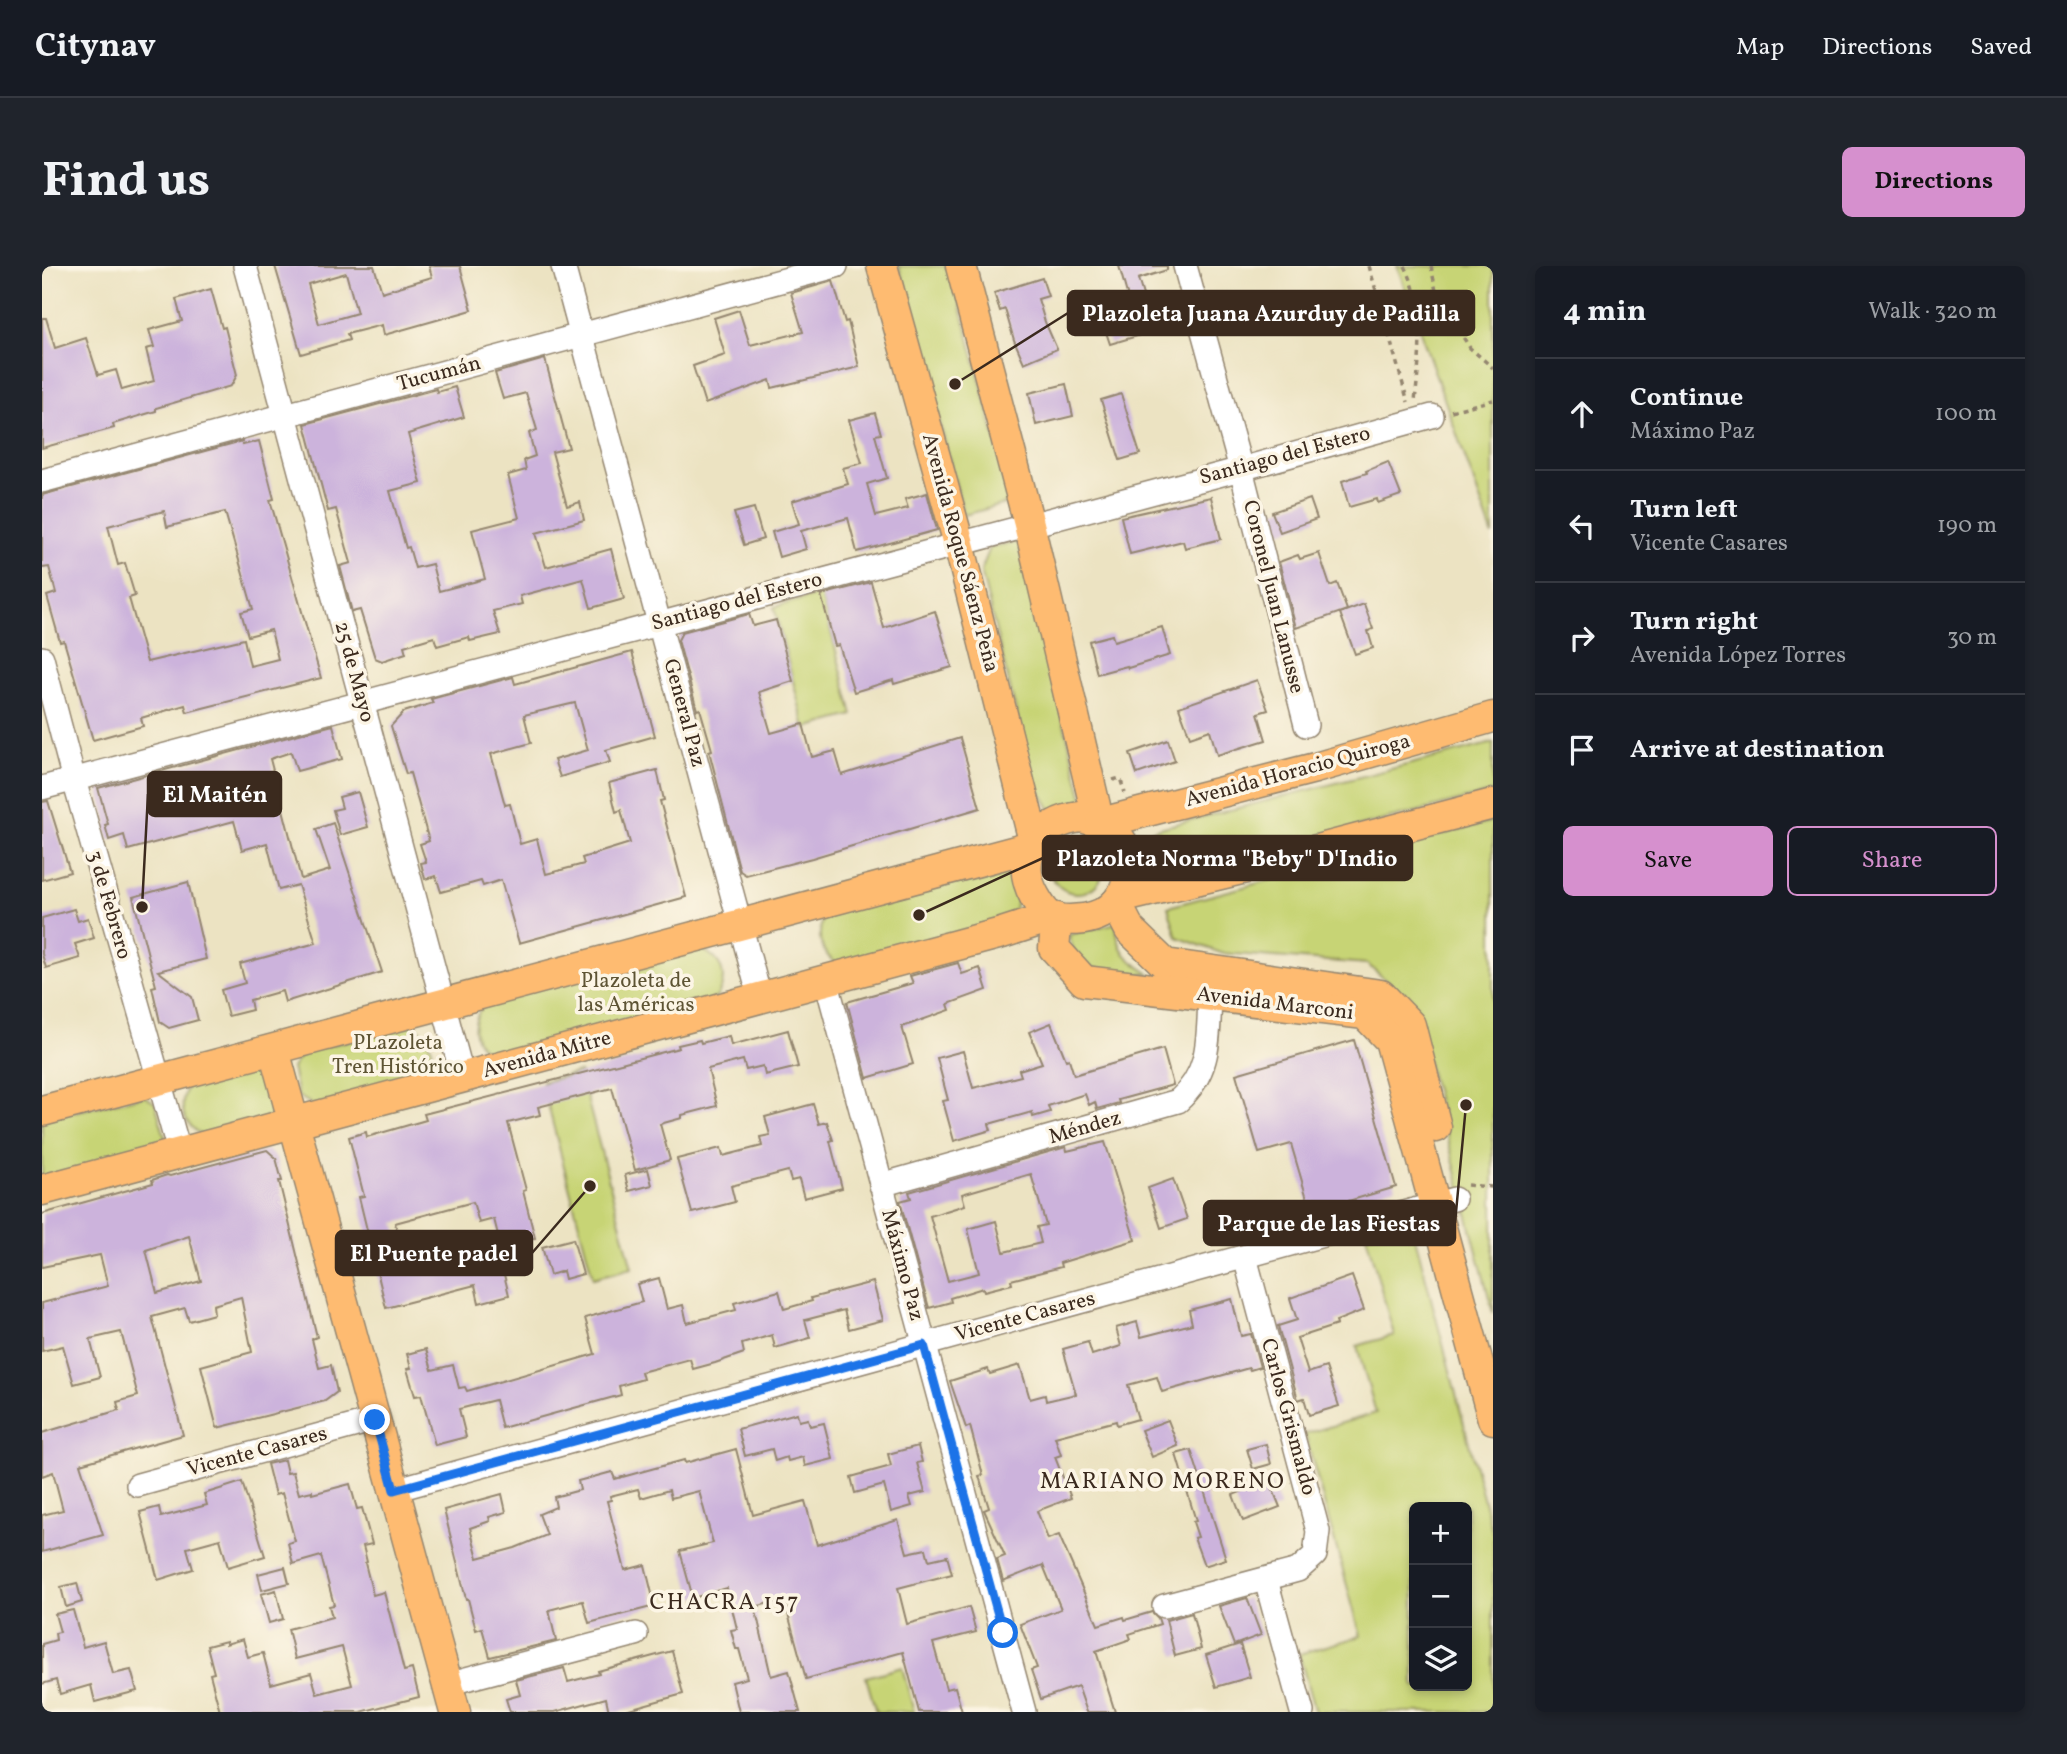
<!DOCTYPE html>
<meta charset="utf-8">
<style>
:root{--surface:#171b24;--page:#20242c;--text:#f1f3f6;--muted:#9ea1a6;--line:#363941;--accent:#d690ce}
body{margin:0;font-family:Vollkorn,serif;background:var(--page);color:var(--text)}
.controls{position:absolute;right:21px;bottom:21px;display:grid;overflow:hidden;border-radius:10px;box-shadow:0 4px 10px #0003}
.controls button{width:63px;height:63px;display:grid;place-items:center;padding:0;border:0;border-bottom:2px solid var(--line);background:var(--surface);color:var(--text);font:35px sans-serif}
.stop{position:absolute;width:21px;height:21px;margin:-16px;border:5px solid #1a73e8;border-radius:50%;background:#fff}
.stop.end{background:#1a73e8;border-color:#fff;box-shadow:0 2px 7px #0008}
.list{margin:0;padding:0;list-style:none}
h2{display:flex;justify-content:space-between;align-items:center;height:91px;margin:0;padding:0 28px;font-size:30px}
h2 small{font-size:23px;font-weight:400;color:var(--muted)}
.list li{display:grid;grid-template-columns:46px 1fr auto;gap:21px;align-items:center;box-sizing:border-box;height:112px;padding:0 28px;border-top:2px solid var(--line)}
.list b{display:block;font-size:26px;white-space:nowrap}
.list p{margin:0;font-size:23px;white-space:nowrap;color:var(--muted)}
.list em{font-size:23px;font-style:normal;color:var(--muted)}
.actions{display:flex;gap:14px;padding:21px 28px}
.actions a{flex:1;padding:16px 0;border:2px solid var(--accent);border-radius:10px;text-align:center;font-size:24px;color:var(--accent)}
.actions .main{background:var(--accent);color:#111}
.icon{flex:none;width:38px;height:38px;fill:none;stroke:currentColor;stroke-width:2;stroke-linecap:round;stroke-linejoin:round}
.map{position:relative;flex:none;width:1451px;height:1446px;overflow:hidden;border-radius:10px}
header{display:flex;align-items:center;gap:42px;box-sizing:border-box;height:98px;padding:0 35px;background:var(--surface);border-bottom:2px solid var(--line)}
header strong{font-size:33px}
nav{display:flex;gap:38px;margin-inline-start:auto;font-size:24px}
.intro{display:flex;align-items:center;justify-content:space-between;box-sizing:border-box;height:168px;padding:0 42px}
h1{margin:0;font-size:49px}
.button{padding:18px 32px;border-radius:10px;background:var(--accent);color:#111;font-size:24px;font-weight:700}
main{display:flex;gap:42px;padding:0 42px}
aside{flex:1;background:var(--surface);border-radius:10px;box-shadow:0 4px 10px #0003}
.map>svg:first-child{display:block}
</style>
<header>
<strong>Citynav</strong>
<nav><a>Map</a><a>Directions</a><a>Saved</a></nav>
</header>
<div class="intro"><h1>Find us</h1><a class="button">Directions</a></div>
<main>
<div class="map">
<svg width="1451" height="1446" viewBox="0 0 1451 1446">
<rect width="100%" height="100%" fill="#fcf5e5"/>
<filter id="ink" filterUnits="userSpaceOnUse"><feTurbulence type="fractalNoise" baseFrequency=".0143" numOctaves="2"/><feDisplacementMap in="SourceGraphic" scale="14" xChannelSelector="R" yChannelSelector="G"/><feConvolveMatrix kernelMatrix="1 2 1 2 8 2 1 2 1" color-interpolation-filters="sRGB"/></filter>
<filter id="wash" filterUnits="userSpaceOnUse"><feTurbulence type="fractalNoise" baseFrequency=".00686" numOctaves="4" result="noise"/><feDisplacementMap in="SourceGraphic" scale="28" xChannelSelector="R" yChannelSelector="G"/><feGaussianBlur stdDeviation="1.57" result="paint"/><feColorMatrix in="noise" values="0 0 0 0 0 0 0 0 0 0 0 0 0 0 0 0 0 1.4 0 .05"/><feComposite in="paint" operator="in"/></filter>
<g filter="url(#wash)">
<rect width="100%" height="100%" fill="#ece3c2"/>
<!-- green -->
<g fill="#c7d475" stroke="#817f4a" stroke-width="2" fill-rule="evenodd">
<path d="M857,0H908L970,236L922,249Z"/>
<path d="M1355,0H1451V270Z"/>
<path d="M976,276L1042,537L1028,546L1009,544L991,513L939,305L948,282Z"/>
<path d="M779,328L811,449L763,462L732,341Z"/>
<path d="M1451,477V526L1127,609C1100,608 1090,598 1099,571L1114,563Z"/>
<path d="M1451,555V1047L1370,736L1325,698L1179,687L1135,671L1126,641Z"/>
<circle cx="1035" cy="600" r="27"/>
<path d="M956,601C975,615 979,630 970,652L799,700C777,688 772,667 785,645Z"/>
<path d="M1074,657C1075,686 1085,693 1108,708C1074,706 1035,712 1027,669Z"/>
<path d="M659,683C681,693 687,712 674,732L459,791C427,782 426,757 445,734Z"/>
<path d="M369,759L379,764L390,782L387,803L381,811L273,840L256,830L250,802L261,786Z"/>
<path d="M213,799C231,812 236,830 227,851L163,871C141,859 135,842 146,819Z"/>
<path d="M538,806L590,1002L551,1012L500,816Z"/>
<path d="M103,830L113,837L123,871L118,882L0,920V853Z"/>
<path d="M1369,956L1451,1269V1446H1273L1257,1388L1319,1370L1263,1168L1334,1147L1315,1080L1352,1069L1324,969ZM1372,1241H1425V1420H1372Z"/>
<path d="M860,1401L872,1446H834L824,1411Z"/>
</g>
<g id="blocks">
<!-- building -->
<g fill="#ccb3dc" fill-rule="evenodd">
<path d="M233,0H332L340,26L390,11L387,0H418L430,44L342,69L340,59L305,68L307,74L259,88ZM304,7L315,47L277,58L266,18Z"/>
<path d="M1077,0H1125V4L1096,13L1112,65L1068,78L1059,51L1089,42Z"/>
<path d="M1000,12L1006,30L996,33L1003,56L1015,83L982,97L972,74L963,43L958,45L952,27Z"/>
<path d="M791,15L803,56L806,55L817,101L730,122L728,114L663,138L651,100L683,89L672,52L697,44L708,79L761,66L749,27Z"/>
<path d="M169,23L180,62L183,61L195,109L189,120L114,142V145L71,158L72,162L0,182V52H4L13,82L44,72L56,109L74,104L80,124L112,115L104,83L112,81L107,64L140,55L134,33Z"/>
<path d="M503,93L527,182L510,186L525,240L538,236L542,254L494,267L504,301L569,283L582,333L549,342L541,313L478,330L480,338L451,345L458,368L428,375L427,371L395,380L392,371L362,380L364,387L340,395L333,392L318,344L310,346L298,300L309,297L294,243L286,245L263,158L394,123L395,126L413,121L422,151L366,168L379,217L348,225L364,282L367,281L373,302L390,298L397,325L443,313L430,264L477,252L466,209L484,204L482,194L493,190L487,167L495,164L484,127L461,133L453,107Z"/>
<path d="M1024,118L1031,150L994,159L987,127Z"/>
<path d="M1079,128L1098,188L1078,194L1059,134Z"/>
<path d="M833,147L839,168L833,169L845,212L825,218L834,250L866,242L863,233L885,227L895,264L815,286L806,252L759,265L764,283L737,291L730,266L757,258L750,235L806,218L801,202L820,197L807,154Z"/>
<path d="M200,175L201,179L217,175L232,233L228,234L279,412L145,446L143,439L99,452L101,460L51,474L22,375L18,376L5,330L14,327L7,301L0,302V229ZM122,245L125,261L183,246L211,343L199,346L206,370L229,364L236,393L208,400L202,373L105,396L87,332L93,330L83,297L76,299L66,260Z"/>
<path d="M1346,196L1359,229L1336,237L1335,233L1307,241L1300,215L1325,207L1324,205Z"/>
<path d="M1169,231L1179,273L1143,282L1141,275L1088,288L1079,251Z"/>
<path d="M1268,233L1275,253L1238,266L1230,246Z"/>
<path d="M712,242L721,273L702,279L692,247Z"/>
<path d="M1277,287L1288,320L1295,317L1305,344L1254,362L1237,296L1256,289L1258,293Z"/>
<path d="M829,316L842,362L893,345L910,401L852,418L851,414L812,426L797,379L793,380L779,329Z"/>
<path d="M1322,338L1331,363L1326,365L1331,382L1313,388L1298,347Z"/>
<path d="M707,348L711,360L734,354L751,415L717,426L729,467L761,458L770,491L793,485L800,509L918,472L938,542L770,592L704,609L698,605L667,485L670,484L658,443L655,444L636,374L640,366Z"/>
<path d="M1120,361L1128,389L1086,402L1085,400L1055,408L1047,375L1070,369L1072,375Z"/>
<path d="M590,386L613,470L564,484L568,496L518,511L512,494L546,484L533,437L482,449L489,477L449,488L463,539L468,538L478,578L495,573L504,608L542,598L540,592L588,577L579,544L574,546L567,517L615,504L622,534L618,535L644,631L477,677L459,614L441,620L439,615L399,626L394,610L383,613L379,597L384,596L378,578L387,575L368,507L364,508L349,460L362,446L391,437L389,433L471,411L473,418Z"/>
<path d="M1215,414L1226,444L1216,447L1224,474L1175,489L1168,464L1148,471L1137,441Z"/>
<path d="M291,459L300,493L255,505L249,486L228,493L259,613L288,604L274,563L291,557L340,706L243,736L240,725L208,734L210,744L186,750L179,724L203,717L198,698L274,677L256,619L237,624L225,577L200,584L192,555L86,584L82,569L67,574L63,559L66,558L56,522Z"/>
<path d="M1126,474L1133,495L1095,508L1088,487Z"/>
<path d="M316,526L326,561L298,569L291,544L300,542L297,531Z"/>
<path d="M6,535L28,606L0,614V536Z"/>
<path d="M146,616L164,693L116,705L150,731L156,754L127,762L118,756L110,721L114,720L91,631Z"/>
<path d="M32,643L36,655L46,652L52,672L33,678L38,692L4,702L0,688V652Z"/>
<path d="M916,697L920,708L938,702L945,724L906,738L908,744L860,761L871,798L825,812L805,736L871,717L868,710Z"/>
<path d="M1009,757L1024,794L1027,793L1032,809L1121,783L1131,819L1076,834L1077,837L1055,843L1053,836L1047,839L1043,828L1006,840L1008,846L991,851L990,846L947,858L949,864L912,875L901,835L906,834L895,792L921,785L931,822L979,810L977,804L1000,797L987,766Z"/>
<path d="M746,764L756,801L723,809L721,800L704,804L701,794L666,803L675,840L640,849V852L618,858L628,894L593,904L570,822L496,841L498,849L466,857L484,924L481,925L493,972L459,981L452,953L437,957L431,936L353,957L366,1004L415,991L418,1002L458,992L467,1029L437,1037L433,1019L344,1042L317,931L322,930L307,871L324,866L325,871L384,854L382,848L637,782L636,779L658,774L659,777L687,770L689,779Z"/>
<path d="M1312,774L1354,921L1269,946L1249,878L1217,887L1194,808Z"/>
<path d="M771,838L777,858L785,856L791,874L788,875L800,922L762,932L757,913L749,915L746,905L689,920L693,936L650,947L635,893L679,882L681,890L720,880L718,871L728,869L723,851Z"/>
<path d="M1063,876L1093,974L1018,997L1019,1001L969,1014L970,1018L942,1025L941,1022L908,1032L909,1036L887,1042L858,935L869,932L867,926L1024,881L1025,885ZM989,908L1004,959L995,961L999,977L962,986L954,955L926,963L937,1007L906,1015L888,950L923,939L920,928Z"/>
<path d="M225,884L234,892L240,915H237L275,1071L270,1073L277,1102L289,1099L295,1126L283,1135L175,1162L159,1100L210,1086L199,1031L171,1039L172,1048L147,1055L143,1042L110,1051L141,1169L38,1198L61,1269L0,1286V1249L21,1244L11,1206L0,1210V1167L77,1144L75,1136L96,1130L79,1066L48,1073L58,1111L32,1118L21,1080L0,1085V1037L66,1020L58,989L0,1001V948L111,917L110,914L125,909L128,910ZM147,970L159,1015L115,1027L104,984Z"/>
<path d="M606,903L610,919L587,925L583,909Z"/>
<path d="M1131,913L1145,953L1119,962L1106,922Z"/>
<path d="M531,973L541,1008L523,1013L521,1005L508,1009L500,981Z"/>
<path d="M1310,1010L1322,1044L1294,1055L1295,1059L1255,1072L1266,1107L1284,1101L1297,1140L1267,1149L1262,1132L1256,1134L1236,1060L1255,1054L1248,1032Z"/>
<path d="M617,1012L625,1043L641,1039L645,1057L694,1044L692,1037L737,1025L742,1043L770,1035L769,1032L831,1016L841,1054L807,1063L802,1044L763,1054L768,1072L733,1082L730,1069L700,1078L702,1087L673,1097L651,1103L648,1093L599,1106L601,1113L577,1120L579,1129L460,1162L453,1134L417,1143L424,1171L393,1179L379,1129L373,1130L365,1103L369,1102L365,1088L384,1083L390,1104L411,1099L417,1122L423,1121L425,1125L553,1088L543,1052L600,1036L595,1018Z"/>
<path d="M1190,1033L1199,1070L1209,1068L1218,1101L1208,1104L1207,1102L1120,1126L1115,1111L1086,1119L1096,1153L1075,1159L1074,1155L1013,1171L1019,1189L1013,1191L1029,1232L995,1245L1006,1273L1017,1269L1056,1359L1082,1351L1083,1354L1110,1346L1116,1352L1118,1358L1087,1368L1089,1373L1054,1385L1073,1446H1045L1036,1420L999,1433L989,1404L995,1402L978,1358L1019,1343L1001,1299L961,1315L955,1293L963,1290L942,1244L947,1242L937,1210L941,1209L928,1160L924,1162L908,1115L946,1103L948,1108L978,1099L988,1133L1003,1129L1004,1135L1034,1128L1021,1083L1046,1076L1050,1089L1079,1080L1074,1062L1095,1056L1099,1071L1150,1058L1147,1044Z"/>
<path d="M755,1147L757,1155L766,1153L768,1160L782,1157L791,1193L763,1200L761,1191L746,1195L745,1191L733,1195L730,1183L703,1190L696,1163Z"/>
<path d="M1126,1154L1136,1180L1110,1191L1099,1164Z"/>
<path d="M1224,1178L1229,1198L1211,1203L1205,1183Z"/>
<path d="M876,1180L880,1196L875,1197L883,1226L867,1230L870,1240L849,1246L842,1219L813,1227L809,1211L849,1200L846,1188Z"/>
<path d="M694,1183L711,1249L763,1235L775,1279L856,1254L865,1287L884,1283L887,1294L905,1290L910,1308L856,1322L865,1358L927,1341L934,1366L891,1377L904,1423L913,1421L920,1446H877L861,1386L764,1413L742,1333L713,1341L729,1410L747,1405L758,1446H697L690,1416L705,1412L697,1383H694L689,1364L695,1363L685,1322L651,1332L638,1285L671,1277L657,1225L629,1232L627,1224L599,1232L596,1223L568,1230L569,1234L565,1235L583,1304L603,1299L613,1340L547,1357L541,1335L507,1344L514,1375L448,1391L440,1362L434,1364L426,1333H424L402,1244L460,1228L464,1246L447,1251L448,1255L428,1262L436,1292L473,1282L505,1269L497,1248L514,1241L512,1231L538,1224L536,1215L570,1206L573,1213L642,1194L643,1197Z"/>
<path d="M1149,1184L1184,1293L1165,1299H1162L1152,1272L1156,1271L1151,1256L1154,1255L1134,1188Z"/>
<path d="M242,1194L245,1207L251,1206L257,1228L270,1225V1228L308,1218L315,1243L320,1242L330,1278L321,1280L325,1296L323,1297L331,1329L342,1326L362,1405L370,1403L377,1431L319,1446H178L168,1408L172,1407L165,1380L184,1375V1378L201,1373L206,1391L221,1387L229,1418L269,1407L275,1428L310,1419L300,1381L253,1393L246,1363L290,1351L287,1340L292,1339L279,1290L251,1298L246,1277L253,1275L240,1227L233,1229L225,1198Z"/>
<path d="M1227,1214L1238,1241L1201,1255L1191,1229Z"/>
<path d="M200,1216L223,1290L186,1301L178,1273L145,1282L151,1303L116,1314L98,1246L117,1241L119,1251L165,1239L162,1228Z"/>
<path d="M243,1301L247,1317L220,1324L216,1308Z"/>
<path d="M35,1317L40,1336L24,1341L19,1321Z"/>
<path d="M234,1324L241,1353L227,1357L219,1328Z"/>
<path d="M1205,1332L1219,1369L1192,1379L1177,1340Z"/>
<path d="M31,1344L41,1381L62,1375L71,1408L89,1404L95,1425L53,1436L49,1419L18,1428L14,1414L0,1418V1378L14,1374L13,1367L18,1366L13,1348Z"/>
<path d="M1150,1347L1159,1383L1133,1390L1124,1354Z"/>
<path d="M1198,1378L1208,1411L1174,1421L1164,1389Z"/>
<path d="M630,1385L641,1428L576,1446H567L564,1432L513,1446H468L464,1433L478,1429L474,1414L522,1402L526,1416L557,1408L556,1405Z"/>
</g>
</g>
</g>
<g filter="url(#ink)">
<use href="#blocks" fill-opacity="0" stroke="#948670" stroke-width="2"/>
<g fill="none" stroke-linecap="round" stroke-linejoin="round">
<!-- minor casing -->
<g stroke="#948670" stroke-width="26">
<g id="minor">
<path d="M203,0L421,812"/>
<path d="M521,0L718,732"/>
<path d="M1143,0L1199,203L1264,459"/>
<path d="M0,215L794,0"/>
<path d="M0,392L32,514L137,885"/>
<path d="M0,522L1199,203L1390,150"/>
<path d="M784,714L982,1446"/>
<path d="M839,919L1136,835C1169,806 1166,772 1168,730"/>
<path d="M96,1219L333,1154"/>
<path d="M352,1224L1412,933"/>
<path d="M1224,1314L1260,1446"/>
<path d="M1122,1340L1256,1304L1273,1289L1276,1265L1203,991"/>
<path d="M405,1418L594,1368"/>
</g>
</g>
<!-- major casing -->
<g stroke="#948670" stroke-width="33">
<g id="major">
<path d="M840,0L917,278L992,575"/>
<path d="M919,0L987,258L1053,540L1052,555"/>
<path d="M1039,551C1049,554 1060,556 1069,563C1089,581 1093,615 1075,636C1067,645 1054,651 1042,653C1033,654 1019,655 1010,651C1003,648 997,638 993,631C970,590 997,556 1039,551Z"/>
<path d="M1059,557L1273,502L1451,451"/>
<path d="M1078,632L1221,598L1451,538"/>
<path d="M1074,637L1088,664L1123,698L1339,729L1368,759L1394,861"/>
<path d="M1015,652L1012,682L1042,715L1323,748L1348,774L1451,1153"/>
<path d="M232,784L413,1446"/>
<path d="M0,845L989,581"/>
<path d="M0,924L960,667L1009,651"/>
</g>
</g>
<!-- path -->
<g stroke="#948670" stroke-width="3.5" stroke-dasharray="5 5" stroke-linecap="butt">
<path d="M1327,0L1366,136"/>
<path d="M1363,0C1384,41 1378,91 1373,135"/>
<path d="M1389,0L1395,30L1428,82L1451,102"/>
<path d="M1409,145L1451,134"/>
<path d="M1071,514L1078,512L1083,527"/>
<path d="M1425,919L1451,921"/>
</g>
<!-- minor -->
<use href="#minor" stroke="#fff" stroke-width="23"/>
<!-- major -->
<use href="#major" stroke="#febb71" stroke-width="30"/>
</g>
</g>
<g fill="none" stroke-linecap="round" stroke-linejoin="round" filter="url(#ink)">
<!-- route -->
<path stroke="#1a73e8" stroke-width="9" d="M333,1154L352,1224L882,1079L961,1367"/>
</g>
<g text-anchor="middle" dominant-baseline="central" stroke-width="7" stroke-linejoin="round" paint-order="stroke">
<!-- street labels -->
<g font-size="21" fill="#3b2a1e" stroke="#fcf5e5">
<text transform="translate(397 108) rotate(-15)">Tucumán</text>
<text transform="translate(1243 190) rotate(-15)">Santiago del Estero</text>
<text transform="translate(918 287) rotate(75)">Avenida Roque Sáenz Peña</text>
<text transform="translate(1231 331) rotate(76)">Coronel Juan Lanusse</text>
<text transform="translate(695 336) rotate(-15)">Santiago del Estero</text>
<text transform="translate(312 406) rotate(75)">25 de Mayo</text>
<text transform="translate(642 447) rotate(75)">General Paz</text>
<text transform="translate(1256 505) rotate(-15)">Avenida Horacio Quiroga</text>
<text transform="translate(67 639) rotate(74)">3 de Febrero</text>
<text transform="translate(1233 738) rotate(7)">Avenida Marconi</text>
<text transform="translate(505 789) rotate(-15)">Avenida Mitre</text>
<text transform="translate(1043 862) rotate(-16)">Méndez</text>
<text transform="translate(860 999) rotate(75)">Máximo Paz</text>
<text transform="translate(983 1051) rotate(-15)">Vicente Casares</text>
<text transform="translate(1246 1151) rotate(75)">Carlos Grismaldo</text>
<text transform="translate(215 1186) rotate(-15)">Vicente Casares</text>
</g>
<!-- park labels -->
<g font-size="21" fill="#5e5434" stroke="#fcf5e5">
<text x="594" y="715">Plazoleta de<tspan x="594" dy="24">las Américas</tspan></text>
<text x="356" y="777">PLazoleta<tspan x="356" dy="24">Tren Histórico</tspan></text>
</g>
<!-- neighbourhood labels -->
<g font-size="23" letter-spacing="2" fill="#3b2a1e" stroke="#fcf5e5">
<text x="1121" y="1216">MARIANO MORENO</text>
<text x="683" y="1337">CHACRA 157</text>
</g>
</g>
<!-- callouts -->
<path fill="none" stroke="#3b2a1e" stroke-width="2.5" d="M913 118L1026 47M100 641L106 528M877 649L1001 592M1424 839L1413 957M548 920L490 987"/>
<g fill="#3b2a1e" stroke="#fcf5e5" stroke-width="2.5">
<circle cx="913" cy="118" r="7"/>
<circle cx="100" cy="641" r="7"/>
<circle cx="877" cy="649" r="7"/>
<circle cx="1424" cy="839" r="7"/>
<circle cx="548" cy="920" r="7"/>
</g>
<g fill="#3b2a1e" stroke="#3b2a1e" stroke-width="2.5">
<rect x="1026" y="25" width="406" height="44" rx="7"/>
<rect x="106" y="506" width="133" height="44" rx="7"/>
<rect x="1001" y="570" width="369" height="44" rx="7"/>
<rect x="1162" y="935" width="251" height="44" rx="7"/>
<rect x="294" y="965" width="196" height="44" rx="7"/>
</g>
<g font-size="23" text-anchor="middle" font-weight="bold" fill="#fff">
<text x="1229" y="55">Plazoleta Juana Azurduy de Padilla</text>
<text x="173" y="536">El Maitén</text>
<text x="1185" y="600">Plazoleta Norma "Beby" D'Indio</text>
<text x="1287" y="965">Parque de las Fiestas</text>
<text x="392" y="995">El Puente padel</text>
</g>
</svg>
<div class="controls">
<button>+</button>
<button>−</button>
<button><svg class="icon" aria-label="layers" viewBox="0 0 24 24"><path d="M12 4l9 5-9 5-9-5zM3 14l9 5 9-5"/></svg></button>
</div>
<div class="stop" style="left:961px;top:1367px"></div>
<div class="stop end" style="left:333px;top:1154px"></div>
</div>
<aside>
<h2>4 min<small>Walk · 320 m</small></h2>
<ul class="list">
<li><svg class="icon" aria-label="ahead" viewBox="0 0 24 24"><path d="M12 20V5M6 11l6-6 6 6"/></svg><div><b>Continue</b><p>Máximo Paz</p></div><em>100 m</em></li>
<li><svg class="icon" aria-label="left" viewBox="0 0 24 24"><path d="M17 20v-9H6M10 6l-5 5 5 5"/></svg><div><b>Turn left</b><p>Vicente Casares</p></div><em>190 m</em></li>
<li><svg class="icon" aria-label="right" viewBox="0 0 24 24"><path d="M7 20v-9h11M14 6l5 5-5 5"/></svg><div><b>Turn right</b><p>Avenida López Torres</p></div><em>30 m</em></li>
<li><svg class="icon" aria-label="arrive" viewBox="0 0 24 24"><path d="M6 21V4h12l-3 4 3 4H6"/></svg><div><b>Arrive at destination</b></div></li>
</ul>
<div class="actions"><a class="main">Save</a><a>Share</a></div>
</aside>
</main>
